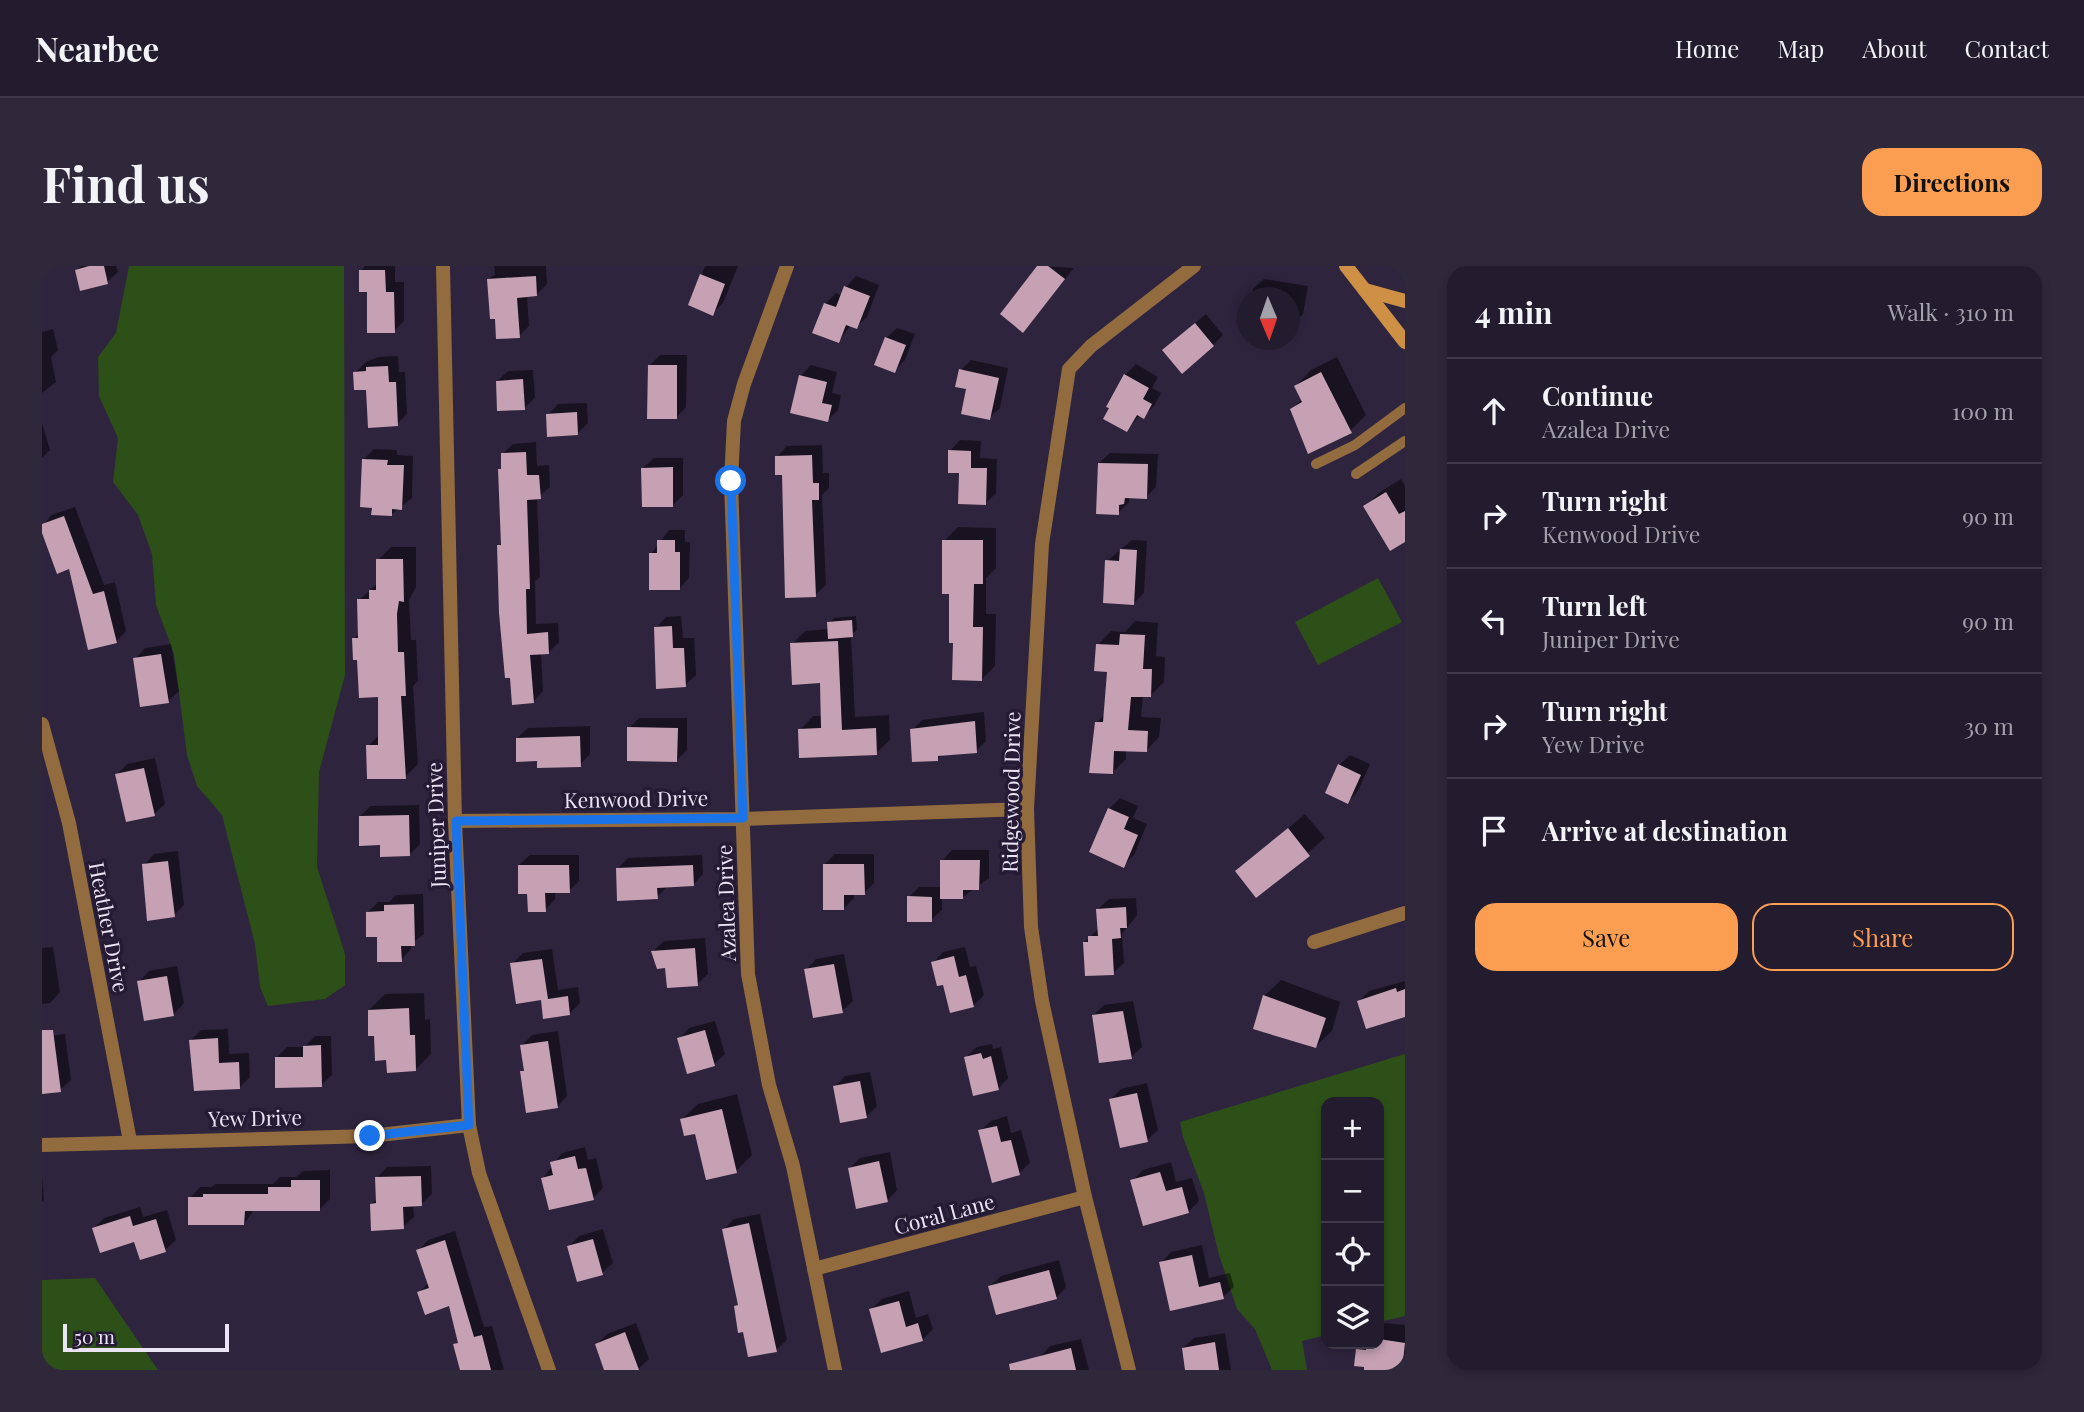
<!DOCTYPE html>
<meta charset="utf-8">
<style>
:root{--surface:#231b2e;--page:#2f283a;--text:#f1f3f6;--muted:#a3a1aa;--line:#40394a;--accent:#fb9e51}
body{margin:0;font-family:"Playfair Display",serif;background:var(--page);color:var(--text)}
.controls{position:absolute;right:21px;bottom:21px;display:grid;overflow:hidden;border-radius:14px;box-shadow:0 4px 10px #0003}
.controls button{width:63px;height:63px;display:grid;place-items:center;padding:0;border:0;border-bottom:2px solid var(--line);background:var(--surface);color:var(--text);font:35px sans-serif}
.compass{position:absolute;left:1195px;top:21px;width:63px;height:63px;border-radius:50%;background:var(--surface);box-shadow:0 4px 10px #0003;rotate:178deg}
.scale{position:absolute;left:21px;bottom:18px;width:166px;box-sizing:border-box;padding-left:7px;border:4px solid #eae4f5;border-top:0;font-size:19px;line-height:24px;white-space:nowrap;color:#eae4f5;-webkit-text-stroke:5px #251b34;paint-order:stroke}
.stop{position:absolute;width:21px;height:21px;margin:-16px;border:5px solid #1a73e8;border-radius:50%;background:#fff}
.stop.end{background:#1a73e8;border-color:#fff;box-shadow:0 2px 7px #0008}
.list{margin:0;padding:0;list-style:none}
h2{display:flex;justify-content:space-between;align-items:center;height:91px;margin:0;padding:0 28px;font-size:30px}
h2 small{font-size:23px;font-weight:400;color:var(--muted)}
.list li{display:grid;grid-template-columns:46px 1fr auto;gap:21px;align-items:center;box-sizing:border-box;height:105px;padding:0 28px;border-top:2px solid var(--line)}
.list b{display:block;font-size:26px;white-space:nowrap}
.list p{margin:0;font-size:23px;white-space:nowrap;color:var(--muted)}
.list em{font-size:23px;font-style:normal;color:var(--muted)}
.actions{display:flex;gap:14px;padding:21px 28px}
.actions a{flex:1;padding:16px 0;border:2px solid var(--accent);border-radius:21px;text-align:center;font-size:24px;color:var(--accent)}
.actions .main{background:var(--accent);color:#111}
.icon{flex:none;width:38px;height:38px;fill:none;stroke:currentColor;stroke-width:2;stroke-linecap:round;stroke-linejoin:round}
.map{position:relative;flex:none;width:1363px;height:1104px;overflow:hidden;border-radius:21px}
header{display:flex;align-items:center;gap:42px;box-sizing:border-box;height:98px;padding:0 35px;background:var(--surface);border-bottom:2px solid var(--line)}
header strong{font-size:33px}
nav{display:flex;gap:38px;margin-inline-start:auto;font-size:24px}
.intro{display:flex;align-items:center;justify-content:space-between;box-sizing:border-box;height:168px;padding:0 42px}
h1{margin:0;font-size:49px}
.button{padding:18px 32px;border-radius:21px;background:var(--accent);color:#111;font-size:24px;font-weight:700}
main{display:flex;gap:42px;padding:0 42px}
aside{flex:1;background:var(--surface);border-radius:21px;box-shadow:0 4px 10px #0003}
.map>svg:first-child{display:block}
</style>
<header>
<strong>Nearbee</strong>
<nav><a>Home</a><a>Map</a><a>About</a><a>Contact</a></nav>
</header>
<div class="intro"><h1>Find us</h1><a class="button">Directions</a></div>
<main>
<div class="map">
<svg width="1363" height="1104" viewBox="0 0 1363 1104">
<rect width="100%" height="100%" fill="#2f243e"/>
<!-- green -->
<g fill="#2d5018">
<path d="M87,0H302L303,409L277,506L275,601L303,688V719L283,733L226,740L218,721L213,678L180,549L155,520L145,489L132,388L114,339L110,288L96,249L71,216L76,172L57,130L56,91L74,67Z"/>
<path d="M1336,312L1360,356L1276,399L1253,356Z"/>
<path d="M1363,788V1050L1337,1056V836H1284V1069L1260,1075L1265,1104H1230L1213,1063L1195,1043L1177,989L1162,927L1141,871L1138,856Z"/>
<path d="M53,1012L116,1104H0V1014Z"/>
</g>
<!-- shadow -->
<g fill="#0007">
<path d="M39,0H74L76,6L65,16L35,4Z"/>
<path d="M323,0H353V16H362V55L352,65L326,24L319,5Z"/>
<path d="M452,0H504L505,18L494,29H485L487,60L477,70L454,51L447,13L453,8Z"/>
<path d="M663,0H696L681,37L670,48L648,38Z"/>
<path d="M997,0L1032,2L981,64Z"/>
<path d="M814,10L837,19L825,51L814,61L809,59L797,75L783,38L794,27L800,30L804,21Z"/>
<path d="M1222,13L1266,20L1261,48L1251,59L1248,58V32H1210L1211,23Z"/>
<path d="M1164,48L1181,69L1171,79L1133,74Z"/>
<path d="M855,62L873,68L863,94L853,105L844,72Z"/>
<path d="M11,63L16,84L9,91L14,116L0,127V66Z"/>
<path d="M618,89H645L644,141L634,152L608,99Z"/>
<path d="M356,90L357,106H363L365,148L355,158L313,107L324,96L336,91Z"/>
<path d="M1295,91L1324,149L1308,165L1267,186L1250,143L1260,133L1254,120L1269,104Z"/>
<path d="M929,94L966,102L958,142L947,152L919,104Z"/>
<path d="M1094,98L1116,111L1110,122L1119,127L1112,140L1101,151L1098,149L1085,164L1083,109Z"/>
<path d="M769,99L795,106L790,127L799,129L796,144L786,154L759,110Z"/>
<path d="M491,104L493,132L482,142L455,115L466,105Z"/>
<path d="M545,137L546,157L536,167L506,149L516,138Z"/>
<path d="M0,157L8,184L0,192Z"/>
<path d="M918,174L939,175L938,192L955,193L954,227L944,237L919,206L908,185Z"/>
<path d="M494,176L495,200L507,199L508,221L495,232L498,311L493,315L494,358L516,357L517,376L507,386L499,387L501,425L491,436L457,280L461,276L460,188L471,178Z"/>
<path d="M780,179L781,207H787V222L780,229L784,319L773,329L742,207L735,191L745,180Z"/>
<path d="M332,183L355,184V189L371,190L370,232L350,248L322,193Z"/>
<path d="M1068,187L1116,188L1114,221L1104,231L1087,230V236L1076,247L1057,197Z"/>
<path d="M612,192H641V229L631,239L601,202Z"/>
<path d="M1359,213L1363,220V274L1324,240L1338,226Z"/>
<path d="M33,241L62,319L73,316L84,365L74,376L0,262L9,249Z"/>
<path d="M916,261L954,262V302L944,312V348H954L953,400L939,414L913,376L902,275Z"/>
<path d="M627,264H643V276H648L647,312L637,323L609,288Z"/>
<path d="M1090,274L1105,275L1102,327L1092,337L1065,295Z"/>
<path d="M349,281H374V321L367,334L369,374H374L376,415L371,420L376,498L363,511L326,480L338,468L337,429L317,392L312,373L317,367V334L336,317V294Z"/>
<path d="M639,350L641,372H652L654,409L643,419L614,362L624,351Z"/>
<path d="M814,350L815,364L809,369L813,451L847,449L848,474L834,487L758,464L771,450H781L779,415L750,378L763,365L787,363V357L792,352Z"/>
<path d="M1093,355L1116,357L1114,390L1123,391L1122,416L1109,429H1101L1099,451L1119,452L1117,471L1104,485L1084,483V493L1070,507L1055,456L1064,447L1066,404L1056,379L1069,365L1083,366Z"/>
<path d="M129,378L137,425L126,435L93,393L103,382Z"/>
<path d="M942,446L944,475L934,485L901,488L895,493L870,464L880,454Z"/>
<path d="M597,452H645V484L635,494L587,462Z"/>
<path d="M548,460V488L538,499L497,494L475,472L486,462Z"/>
<path d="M1308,489L1328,498L1316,525L1306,536L1297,499Z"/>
<path d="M113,492L123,538L112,548L75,509L85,498Z"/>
<path d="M1078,532L1096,540L1091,552L1105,558L1092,589L1081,600L1067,543Z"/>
<path d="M377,539L378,578L368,588L340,577L318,550L329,540Z"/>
<path d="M1263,548L1283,572L1215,630L1195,605Z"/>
<path d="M910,584H947V612L921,631L900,632V644L889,654L867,631L877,621H900V595Z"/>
<path d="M136,585L142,639L132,649L102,599L112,588Z"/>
<path d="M793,588H832V617L822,627H812V632L802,642L783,598Z"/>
<path d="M488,589H537V615L527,625H513V633L503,644L487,626L477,599Z"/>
<path d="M660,589L661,608L651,619L626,620L615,631L575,603L586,592Z"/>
<path d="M381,628L382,668L369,678V683L359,694L325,647L336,636H347L354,629Z"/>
<path d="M1094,632L1095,649L1080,668L1082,697L1071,707L1043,676L1057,662L1056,643L1067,633Z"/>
<path d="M663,672L666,708L655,718L625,700L611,685L622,675Z"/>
<path d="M11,681L18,726L8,737L0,738V682Z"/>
<path d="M923,681L928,701L934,700L942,729L931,740L902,716L891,697L901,686Z"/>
<path d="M510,683L516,724L536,721L538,737L528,747L500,733L470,698L481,687Z"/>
<path d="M802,688L811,735L800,745L764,704L774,693Z"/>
<path d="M135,700L142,737L132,748L97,716L107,705Z"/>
<path d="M1239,714L1298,736L1290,765L1274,780L1213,762L1223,729Z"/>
<path d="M1363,715V749L1317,735L1327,725Z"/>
<path d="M382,727L383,754L388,753L389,788L373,804L346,792L334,768L327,744L343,728Z"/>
<path d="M1091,735L1100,781L1089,791L1052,749L1062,739Z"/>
<path d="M673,755L683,788L672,798L637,773L647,762Z"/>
<path d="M186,763L187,788L207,787L208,811L197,822L149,774L159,764Z"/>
<path d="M516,765L525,830L515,841L480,806L483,803L480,779L490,769Z"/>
<path d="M23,768L29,814L18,824L0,827V771Z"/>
<path d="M273,770H289L290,809L279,819L234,792L245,781H262Z"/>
<path d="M950,778L951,783L959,781L966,812L956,823L924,791L935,781Z"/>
<path d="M828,806L835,840L824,851L793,821L803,810Z"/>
<path d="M1105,817L1116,864L1105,874L1069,833L1079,823Z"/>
<path d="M695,828L710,889L694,905L640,853L656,838Z"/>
<path d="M965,850L969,867L979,864L988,897L977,907L938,865L949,855Z"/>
<path d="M543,881L546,894L554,892L561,922L551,932L501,912L520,887Z"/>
<path d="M848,886L855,924L845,935L808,902L818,892Z"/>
<path d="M1129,896L1134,916L1150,912L1157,935L1146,946L1090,915L1101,904Z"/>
<path d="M389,900L390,928L379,938H371L372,951L361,961L329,938L336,932L335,912L345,901Z"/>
<path d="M288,904V933L278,943L212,944L202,958L148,932L158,921H170L173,918H231L238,911H254L261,905Z"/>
<path d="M0,910L2,934L0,936Z"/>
<path d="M98,941L101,951L125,944L134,974L123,984L52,962L62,952Z"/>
<path d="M718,948L745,1074L734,1084L694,1041L697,1037L682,963L692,953Z"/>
<path d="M561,963L571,997L560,1007L527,980L537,970Z"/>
<path d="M413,965L442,1061L450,1060L462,1104H419L413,1079L417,1075L408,1038L377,1027L387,1016L376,985L386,974Z"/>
<path d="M1160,979L1167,1012L1188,1007L1192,1021L1181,1031L1129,1043L1119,997L1129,986Z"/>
<path d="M1017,994L1024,1021L1014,1032L948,1020L959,1010Z"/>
<path d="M867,1025L874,1052L886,1048L891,1063L880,1074L829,1043L840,1033Z"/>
<path d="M594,1057L607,1093L595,1104H564L555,1078L565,1068Z"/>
<path d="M1343,1057L1363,1059V1104H1323L1316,1084L1322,1078H1337V1063Z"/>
<path d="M1183,1067L1189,1104H1145L1141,1082L1152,1072Z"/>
<path d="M1039,1073L1047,1104H1001L998,1091L1008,1080Z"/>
</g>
<!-- building -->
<g fill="#c5a1b3">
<path d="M47,0H62L66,18L38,25L33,4Z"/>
<path d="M995,0H1006L1023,13L981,67L958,48Z"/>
<path d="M317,4H343L344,26H352L353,67H325V26H317Z"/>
<path d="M658,8L683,18L671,50L646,39Z"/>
<path d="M494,10L495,30L475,32L478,72L454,73L453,53H448L445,13Z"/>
<path d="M802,20L828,30L815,63L804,59L797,77L770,67L782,37L794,41Z"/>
<path d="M1153,57L1172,80L1140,108L1120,84Z"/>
<path d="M843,71L864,79L853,107L832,99Z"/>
<path d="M606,99H635V153H605Z"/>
<path d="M346,100L347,116H354L356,160L326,162L324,124H312L311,106L324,105V101Z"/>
<path d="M917,103L957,112L948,154L919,148L924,123L913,121Z"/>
<path d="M1279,106L1310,167L1266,188L1248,143L1260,136L1252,120Z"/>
<path d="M1082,108L1107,122L1101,133L1110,138L1102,153L1095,149L1085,166L1061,153L1067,142L1064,141Z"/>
<path d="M757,109L785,116L780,137L790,139L786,156L748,147Z"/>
<path d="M481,113L483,144L455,145L454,115Z"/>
<path d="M535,146L536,169L505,171L504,148Z"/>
<path d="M906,184L929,185V202H945L944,239L916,238L917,207H906Z"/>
<path d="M484,186L485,209H497L499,233L485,234L488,323H484L485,368L506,366L507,388L488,389L492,437L470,439L468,412H463L457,347L455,279H459L456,203H459V187Z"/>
<path d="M770,189L771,217H777V234H770L774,331L743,332L740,209H733V190Z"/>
<path d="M320,193L346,194L345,199H362L360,244L350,243V250L329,249L330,242L318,241Z"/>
<path d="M1056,197L1106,198L1105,233L1083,232L1082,238L1077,239V249L1054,248Z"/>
<path d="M631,201V241H600L599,202Z"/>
<path d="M1344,226L1357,248L1363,245V276L1348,285L1321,240Z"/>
<path d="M22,250L51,328L62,325L75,377L46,384L27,303L15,308L0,267V258Z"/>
<path d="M615,274H633V286H638V324H607V287H615Z"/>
<path d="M900,274H941V318H932L931,361H941L940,415L910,414L911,377H907V328H900Z"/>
<path d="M1078,283L1095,284L1092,339L1061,337L1063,294L1077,295Z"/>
<path d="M334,293H361L362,336L357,335L355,348L356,386H362L364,430H359L364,513H325L324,479H336V431L317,432L315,394H311L310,372H316L315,333H327V324H334Z"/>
<path d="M810,354L811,371L786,373L785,356Z"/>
<path d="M630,360L631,382H642L644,421L614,423L612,361Z"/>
<path d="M1078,368L1103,369L1101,403H1110L1109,431H1089L1086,464L1106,465L1105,486L1072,485L1071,508L1047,507L1053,456H1061L1065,406L1052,405L1054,378L1077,379Z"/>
<path d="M796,375L800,464L834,462L835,489L757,492L756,463L779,462L778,417L750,419L748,377Z"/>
<path d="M119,388L127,437L98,441L91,392Z"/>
<path d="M933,455L935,487L896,490V495L870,496L868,463Z"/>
<path d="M585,461L636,462L635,496L585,495Z"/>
<path d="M538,470L539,501L495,502V495L474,496V472Z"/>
<path d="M1296,498L1319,509L1306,538L1283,527Z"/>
<path d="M102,502L113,550L84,556L73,508Z"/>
<path d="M1066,542L1087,551L1082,563L1096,569L1082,602L1047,586Z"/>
<path d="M367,549L368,590L338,591V579L317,580V550Z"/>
<path d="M1246,562L1268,590L1214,632L1193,605Z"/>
<path d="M898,594H938L937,624H921V633H898Z"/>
<path d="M126,595L133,651L105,655L100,598Z"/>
<path d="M781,598H822L823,629H802V644H781Z"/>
<path d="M476,599H527L528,627H503L504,646H486L485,628H476Z"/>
<path d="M651,599L652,620L615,622L616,633L575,635L574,602Z"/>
<path d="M865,630L890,631V656H865Z"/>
<path d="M372,638L373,680H359L360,696H335V671H324V646L342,645V639Z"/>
<path d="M1084,641L1085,662H1078L1079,672L1070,673L1072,709L1043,710L1041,676H1046V670H1056L1054,643Z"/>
<path d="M653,682L656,720L625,722L623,702L615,703L609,685Z"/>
<path d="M912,690L917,711L924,709L932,741L908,747L901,719L895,720L889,696Z"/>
<path d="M500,693L506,733L526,730L528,749L501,753L499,734L474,738L468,697Z"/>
<path d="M792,698L801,747L771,752L762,703Z"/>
<path d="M125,710L132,750L102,755L95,715Z"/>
<path d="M1354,722L1355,726L1363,723V751L1324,763L1315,735Z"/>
<path d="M1221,729L1284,752L1274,782L1211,763Z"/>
<path d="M367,742L368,769H373L374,805L345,807L344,794L333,795L332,770H326V744Z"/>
<path d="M1081,745L1090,793L1057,797L1050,749Z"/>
<path d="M0,764H11L19,826L0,828Z"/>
<path d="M663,764L673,800L645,808L635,772Z"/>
<path d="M176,772L177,797L197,796L198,823L152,825L147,774Z"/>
<path d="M506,775L516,842L484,847L478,805H482L478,779Z"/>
<path d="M279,779L280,821L233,822V791H261V780Z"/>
<path d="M939,787L941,793L949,790L957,824L931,830L922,791Z"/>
<path d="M818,815L825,852L798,857L791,820Z"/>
<path d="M1095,827L1106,876L1078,882L1067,833Z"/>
<path d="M680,843L695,907L664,914L653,868L642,870L638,853Z"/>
<path d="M955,860L959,876L969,874L978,909L950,917L936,864Z"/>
<path d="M533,890L536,903L544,902L552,934L507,944L499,912L511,909L508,896Z"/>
<path d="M837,895L846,936L814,943L806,902Z"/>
<path d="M1118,906L1124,925L1140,921L1147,947L1101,960L1088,914Z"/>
<path d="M379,910L380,940L361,941L362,963L329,965L328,938L334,937L333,911Z"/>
<path d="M249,914H278V945H203L202,959H146V931H161V928H226V921H249Z"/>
<path d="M88,950L91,960L114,953L124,986L98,994L92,976L58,987L50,962Z"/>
<path d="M707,957L735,1086L706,1091L701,1066L696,1067L692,1040L696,1039L680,963Z"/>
<path d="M551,973L561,1009L535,1016L525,980Z"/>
<path d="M403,974L432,1071L440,1069L449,1104H418L411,1078L416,1077L407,1040L383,1049L375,1026L387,1022L374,984Z"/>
<path d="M1150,989L1157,1021L1178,1016L1182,1033L1128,1045L1117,996Z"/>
<path d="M1007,1004L1015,1033L954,1049L946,1020Z"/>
<path d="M857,1035L864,1061L876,1057L881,1075L839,1087L827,1043Z"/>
<path d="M583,1066L597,1104H562L553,1078Z"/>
<path d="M1337,1073L1363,1077L1360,1104H1322V1101L1312,1100L1314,1083L1324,1084V1078H1337Z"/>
<path d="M1173,1076L1177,1104H1143L1140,1082Z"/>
<path d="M1029,1082L1034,1104H968L967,1098Z"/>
</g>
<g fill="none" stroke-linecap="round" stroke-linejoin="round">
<!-- service -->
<g stroke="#926c3f" stroke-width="10">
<path d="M1274,198L1313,179L1363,142"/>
<path d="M1314,208L1363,175"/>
</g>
<!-- minor -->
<g stroke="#926c3f" stroke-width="14">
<path d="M401,0L413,555L427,859L437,907L507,1104"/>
<path d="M745,0L702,118L692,155L689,215L706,708L727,819L751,900L793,1104"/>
<path d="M0,458L27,557L88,875"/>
<path d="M413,555L701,553L985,543"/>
<path d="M1272,676L1363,647"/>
<path d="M0,879L328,870L427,859"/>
<path d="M772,1003L1043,931"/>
<path d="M1087,1104L1043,931L1000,735L989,661L985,543L1000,278L1027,103L1049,80L1152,0"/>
</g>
<!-- secondary -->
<g stroke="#cd9045" stroke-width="14">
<path d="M1304,0L1363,76"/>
<path d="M1323,24L1363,35"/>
</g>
</g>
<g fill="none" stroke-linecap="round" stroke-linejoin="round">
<!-- route -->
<path stroke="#1a73e8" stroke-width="9" d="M328,870L427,859L414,555L701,552L689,215"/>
</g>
<g text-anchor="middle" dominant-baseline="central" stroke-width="7" stroke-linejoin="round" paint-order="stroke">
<!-- street labels -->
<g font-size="21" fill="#eae4f5" stroke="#251b34">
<text transform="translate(968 526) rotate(-89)">Ridgewood Drive</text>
<text transform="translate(594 532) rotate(-1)">Kenwood Drive</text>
<text transform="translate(393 559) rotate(-92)">Juniper Drive</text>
<text transform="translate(683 637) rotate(-92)">Azalea Drive</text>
<text transform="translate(68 661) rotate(79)">Heather Drive</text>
<text transform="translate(213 851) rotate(-1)">Yew Drive</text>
<text transform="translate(902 947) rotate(-15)">Coral Lane</text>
</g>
</g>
</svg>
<div class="controls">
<button>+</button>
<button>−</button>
<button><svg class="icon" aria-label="locate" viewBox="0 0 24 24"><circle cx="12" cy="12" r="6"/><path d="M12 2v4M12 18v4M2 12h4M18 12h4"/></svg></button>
<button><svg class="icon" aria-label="layers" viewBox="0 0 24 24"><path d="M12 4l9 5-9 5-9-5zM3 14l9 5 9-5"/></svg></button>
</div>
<svg class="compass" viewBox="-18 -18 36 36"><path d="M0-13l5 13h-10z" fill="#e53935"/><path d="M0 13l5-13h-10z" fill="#a3a1aa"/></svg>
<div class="scale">50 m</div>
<div class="stop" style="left:689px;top:215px"></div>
<div class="stop end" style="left:328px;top:870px"></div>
</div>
<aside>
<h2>4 min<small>Walk · 310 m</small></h2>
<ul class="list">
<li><svg class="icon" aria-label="ahead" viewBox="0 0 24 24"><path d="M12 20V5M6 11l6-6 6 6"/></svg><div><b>Continue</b><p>Azalea Drive</p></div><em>100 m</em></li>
<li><svg class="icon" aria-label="right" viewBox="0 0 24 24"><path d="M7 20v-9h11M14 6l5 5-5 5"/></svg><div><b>Turn right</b><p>Kenwood Drive</p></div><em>90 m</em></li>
<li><svg class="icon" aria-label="left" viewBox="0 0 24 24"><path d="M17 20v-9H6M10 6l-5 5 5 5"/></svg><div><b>Turn left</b><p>Juniper Drive</p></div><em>90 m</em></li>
<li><svg class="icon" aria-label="right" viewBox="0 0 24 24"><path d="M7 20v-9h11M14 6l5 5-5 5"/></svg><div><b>Turn right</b><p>Yew Drive</p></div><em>30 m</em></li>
<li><svg class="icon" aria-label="arrive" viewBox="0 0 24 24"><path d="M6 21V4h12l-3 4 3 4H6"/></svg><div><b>Arrive at destination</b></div></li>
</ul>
<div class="actions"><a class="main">Save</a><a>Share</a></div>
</aside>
</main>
